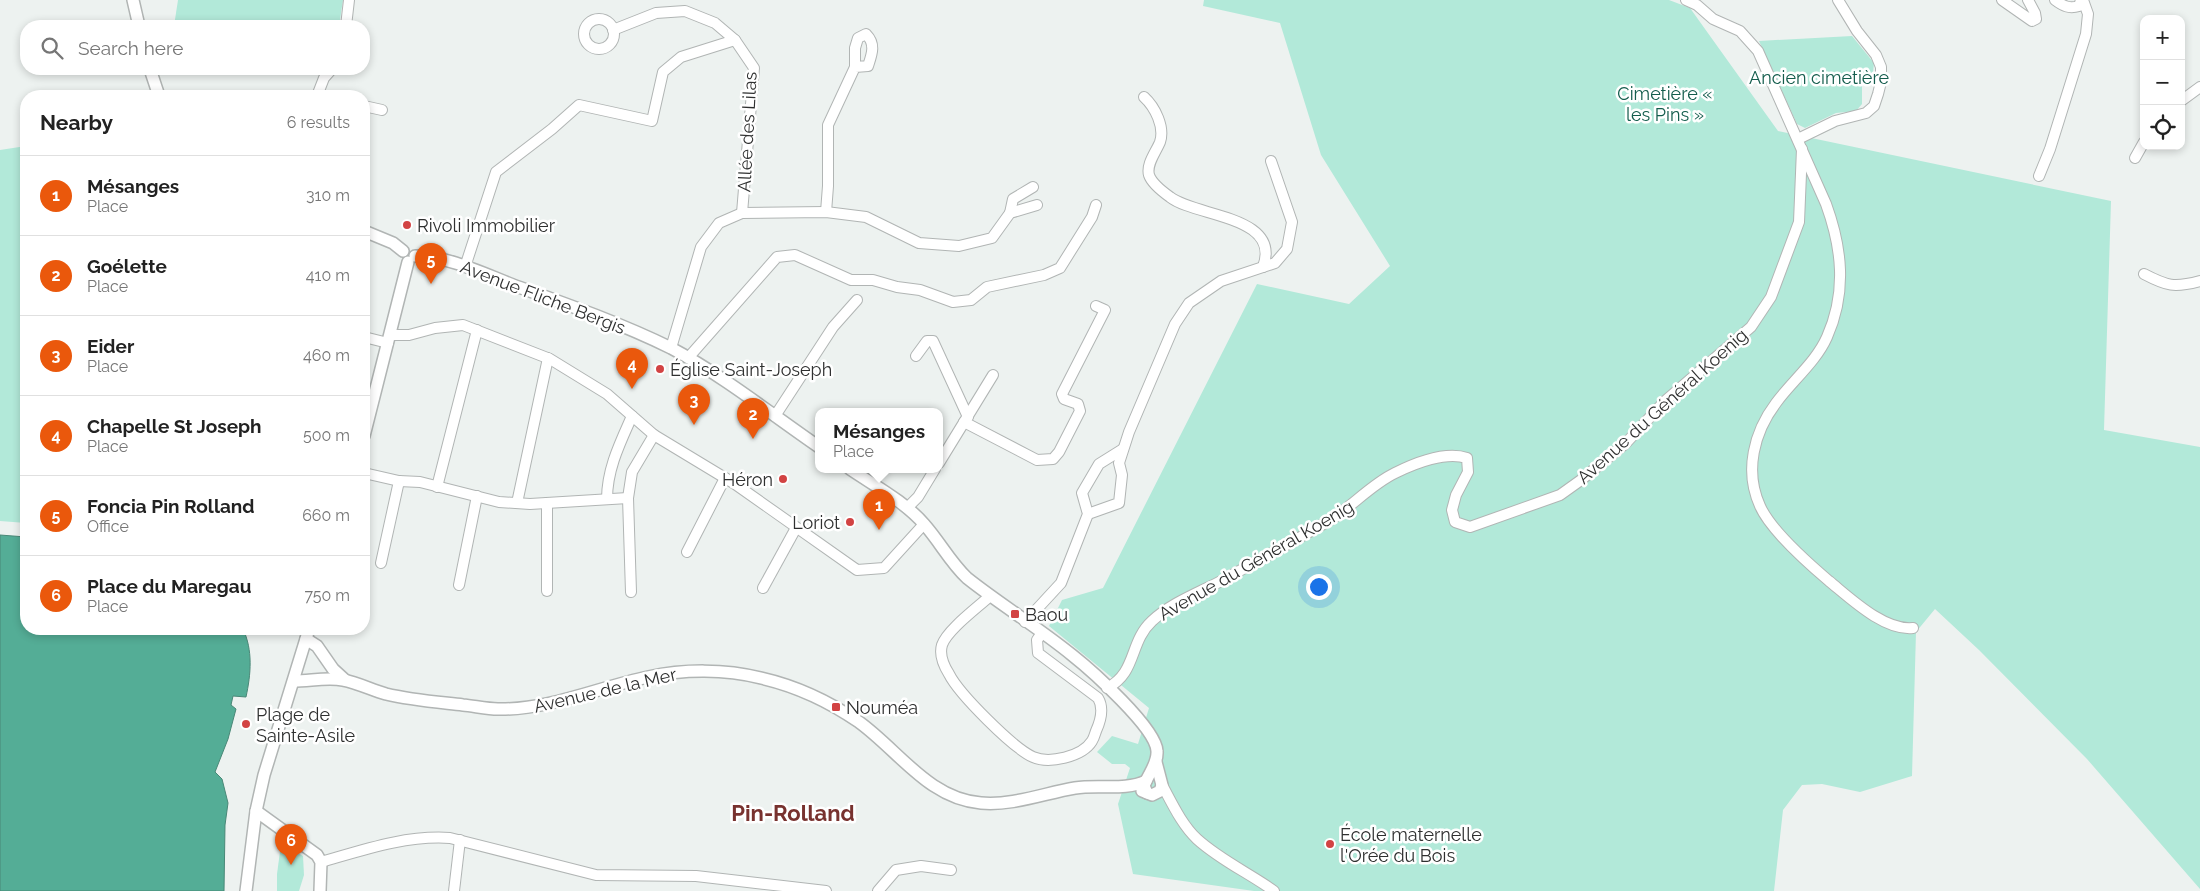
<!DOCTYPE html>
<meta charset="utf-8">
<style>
:root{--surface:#fff;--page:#f6f6f6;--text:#222;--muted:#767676;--line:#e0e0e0;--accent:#ea580c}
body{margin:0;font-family:Raleway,sans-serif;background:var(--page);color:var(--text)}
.controls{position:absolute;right:15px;top:15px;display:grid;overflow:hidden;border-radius:10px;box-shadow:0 2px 8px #0003}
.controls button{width:45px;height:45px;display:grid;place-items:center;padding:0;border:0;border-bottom:1px solid var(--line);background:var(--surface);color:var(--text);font:25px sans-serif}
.you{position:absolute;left:1318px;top:586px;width:18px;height:18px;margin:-12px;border:4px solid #fff;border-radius:50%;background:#1a73e8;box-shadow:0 0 0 8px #1a73e833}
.badge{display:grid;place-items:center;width:32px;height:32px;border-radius:50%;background:var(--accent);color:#fff;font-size:16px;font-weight:700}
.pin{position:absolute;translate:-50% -41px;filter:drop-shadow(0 1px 2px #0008)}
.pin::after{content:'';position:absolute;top:26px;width:18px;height:15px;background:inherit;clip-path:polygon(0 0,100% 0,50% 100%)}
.popup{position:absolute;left:815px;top:408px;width:128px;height:65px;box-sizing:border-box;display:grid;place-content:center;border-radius:10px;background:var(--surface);filter:drop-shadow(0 1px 4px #0005);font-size:16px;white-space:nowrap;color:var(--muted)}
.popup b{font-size:19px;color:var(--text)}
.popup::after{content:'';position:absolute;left:50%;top:100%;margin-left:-10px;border:10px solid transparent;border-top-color:var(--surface)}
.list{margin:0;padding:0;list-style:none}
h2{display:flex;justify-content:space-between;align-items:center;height:65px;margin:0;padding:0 20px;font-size:21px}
h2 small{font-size:16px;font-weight:400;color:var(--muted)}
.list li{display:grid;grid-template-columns:32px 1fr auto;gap:15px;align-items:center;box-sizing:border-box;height:80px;padding:0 20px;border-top:1px solid var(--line)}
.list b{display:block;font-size:19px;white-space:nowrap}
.list p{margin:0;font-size:16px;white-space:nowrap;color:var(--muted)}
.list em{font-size:16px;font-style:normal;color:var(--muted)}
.icon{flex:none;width:28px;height:28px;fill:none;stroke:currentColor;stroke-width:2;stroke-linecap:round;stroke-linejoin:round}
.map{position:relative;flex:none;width:2200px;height:891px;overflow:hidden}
.search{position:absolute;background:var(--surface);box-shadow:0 2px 8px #0003;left:20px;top:20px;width:350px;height:55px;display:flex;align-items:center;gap:12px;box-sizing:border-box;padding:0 18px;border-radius:20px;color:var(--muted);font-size:19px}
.panel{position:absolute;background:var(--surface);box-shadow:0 2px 8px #0003;left:20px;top:90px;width:350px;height:545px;border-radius:20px}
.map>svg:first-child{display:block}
</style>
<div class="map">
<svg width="2200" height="891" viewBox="0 0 2200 891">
<rect width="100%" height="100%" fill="#edf2f0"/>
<!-- green -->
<g fill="#b2e9d9">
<path d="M178,0H343L339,26H174Z"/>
<path d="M1204,0H1669L1690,8L1778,131L2111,201L2104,430L2200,447V889L2087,759L1979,650L1935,609L1916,632L1912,776L1860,792L1822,784L1802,785L1783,810L1774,891H1254L1133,874L1118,804L1130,768L1125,764H1112L1097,752L1112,736L1138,744L1149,708L1049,626L1062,600L1103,588L1257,284L1349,304L1390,266L1321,155L1280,23L1203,6Z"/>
<path d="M1852,36L1874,63L1873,73L1862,74V104L1856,111L1836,113L1805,128L1797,124L1759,41Z"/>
<path d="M26,146V523L0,521V150Z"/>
<path d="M281,844L303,856L304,875L299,891H277V874Z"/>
</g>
<!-- water -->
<path fill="#54ad96" stroke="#498877" d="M0,535L26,537V629H243C253,650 251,674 246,697L233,696L231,705L236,709L228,739L215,772L222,779L228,803L225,825L224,891H0Z"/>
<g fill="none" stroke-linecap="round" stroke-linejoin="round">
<!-- minor casing -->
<g stroke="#b1b5b4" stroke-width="12">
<g id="minor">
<path d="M1686,0L1697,5L1713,19L1740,31L1758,51L1826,204C1842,248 1847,292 1827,337C1816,362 1792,381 1776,403C1754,432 1744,471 1760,506C1770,529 1809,564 1829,581C1850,598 1884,631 1913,628"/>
<path d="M2002,0L2032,21L2036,19L2035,13L2028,0"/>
<path d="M2055,0C2063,6 2069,9 2079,6L2081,0"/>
<circle cx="599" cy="34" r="15"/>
<path d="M346,26L349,0"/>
<path d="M613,30L656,13L685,11L715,23L735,40L754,68L742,213"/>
<path d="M317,96L324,78L332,69"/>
<path d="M1144,97C1155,107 1165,127 1160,142C1156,152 1146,164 1149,175C1152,184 1163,192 1170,197C1195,217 1282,215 1263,267"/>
<path d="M2181,101L2200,87"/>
<path d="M364,106L382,110"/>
<path d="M1798,139L1835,121L1866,113L1874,106L1878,94L1881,82V67L1876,55L1857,31L1838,0"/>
<path d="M2135,158L2144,142"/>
<path d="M2039,176L2050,149L2086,34L2088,14L2083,0"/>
<path d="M826,212L828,186V125L855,67V48L858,38L866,34C876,44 872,54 868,66L855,67"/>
<path d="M1010,213L1013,199L1033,187"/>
<path d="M465,267L496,172L552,129L579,105L652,121L663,72L681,57L735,40"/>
<path d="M2144,274C2167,286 2174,288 2200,281"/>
<path d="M390,335H409L435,328L463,325L550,359L607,394L654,435L735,484L857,570L884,568L924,524"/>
<path d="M364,337L388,343"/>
<path d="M671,348L701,247L719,223L742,213L826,212L866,217L919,243L959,246L992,238L1010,213L1037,205"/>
<path d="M916,356L927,341H933L968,417"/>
<path d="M688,358L777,257L795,255L851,280H873L897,287L920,290L953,302L971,300L987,287L1044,275L1060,268L1092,217L1096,205"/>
<path d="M775,416L833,327L857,300"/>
<path d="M964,422L1037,460L1053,459L1059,452L1080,411L1078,404L1064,399L1062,394L1105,310L1096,306"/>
<path d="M939,463L993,375"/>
<path d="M364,473L399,481L420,482L499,502L530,504L628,498"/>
<path d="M437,487L477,330"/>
<path d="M607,499C607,469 620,443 632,416"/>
<path d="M517,503L548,358"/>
<path d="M547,503V591"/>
<path d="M907,508L918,497L935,469"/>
<path d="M1088,514L1119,503L1122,475L1119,463L1129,432L1175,324L1189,303L1221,281L1275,263L1287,249L1292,222L1271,161"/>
<path d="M687,552L725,478"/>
<path d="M381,563L399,481"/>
<path d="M459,585L477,496"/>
<path d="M763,588L796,528"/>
<path d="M631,592L628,498L632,472L654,435"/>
<path d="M990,596C977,608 947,630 942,645C939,655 944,666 949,674C959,694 1013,748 1033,757C1049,764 1082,757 1092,741C1094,738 1095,734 1096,731C1101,720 1104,708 1098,698L1038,653L1037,640L1042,633"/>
<path d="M1025,622L1061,583L1088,514L1082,493L1099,464L1123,449"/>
<path d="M1107,688C1137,673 1129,642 1152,621C1171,603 1198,593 1221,581C1256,562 1292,542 1327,522C1351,508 1370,485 1395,473C1415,463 1446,451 1467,458L1468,472L1456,495L1452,510L1455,522L1470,527L1560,495L1581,480L1626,443L1665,401L1751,327L1771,297L1799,222L1802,149"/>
<path d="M1161,783C1171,801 1181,824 1197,839C1220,860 1249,873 1274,891"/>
<path d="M321,862C363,850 406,835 450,838L596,875L696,876L826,891"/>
<path d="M454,891L460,840"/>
<path d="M878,891L896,870L921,866L951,870"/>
</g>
</g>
<!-- tertiary casing -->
<g stroke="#b1b5b4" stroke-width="14">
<g id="tertiary">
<path d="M133,0L139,26"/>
<path d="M150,69L159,96"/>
<path d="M364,231L393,243L403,251"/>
<path d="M415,256C448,256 482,273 513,285C566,304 620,323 671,348C722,375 771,414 819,447"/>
<path d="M364,436L408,262"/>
<path d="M850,469C875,486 905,502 924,524C940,542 950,562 967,578C1001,605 1039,628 1072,655C1091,670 1156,728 1157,751C1158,764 1148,774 1144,786L1147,793"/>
<path d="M306,639L317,646L333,669L345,680"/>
<path d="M294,681C310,681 327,677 343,680C358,683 372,690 386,694C411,700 437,702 463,705C474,706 487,709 498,709C550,710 599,687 648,677C684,669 725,669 761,678C796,686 830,702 859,722C899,751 929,799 981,803C1012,806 1045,793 1075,788C1098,784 1125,791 1146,781"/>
<path d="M1142,791L1152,795L1160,791L1162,785L1156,762"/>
<path d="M256,811L317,855L321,862L320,891"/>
<path d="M246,891L256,811L264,775L309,629"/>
</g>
</g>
<!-- minor -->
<use href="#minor" stroke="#fff" stroke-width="10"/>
<!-- tertiary -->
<use href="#tertiary" stroke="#fff" stroke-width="11"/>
</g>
<!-- markers -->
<g fill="#d24343" stroke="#fff" stroke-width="2">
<circle cx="407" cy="225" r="5"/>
<circle cx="660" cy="369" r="5"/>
<circle cx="783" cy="479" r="5"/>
<circle cx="850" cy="522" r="5"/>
<rect x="1010" y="609" width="10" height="10" rx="2.5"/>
<rect x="831" y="702" width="10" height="10" rx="2.5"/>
<circle cx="246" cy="724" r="5"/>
<circle cx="1330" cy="844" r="5"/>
</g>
<g text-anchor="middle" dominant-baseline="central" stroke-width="5" stroke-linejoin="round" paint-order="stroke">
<!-- park labels -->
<g font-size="18" fill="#145d4d" stroke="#fff">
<text x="1819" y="77">Ancien cimetière</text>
<text x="1665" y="93">Cimetière «<tspan x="1665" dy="21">les Pins »</tspan></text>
</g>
<!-- street labels -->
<g font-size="18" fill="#2f3030" stroke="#fff">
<text transform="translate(747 132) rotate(-87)">Allée des Lilas</text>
<text transform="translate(543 297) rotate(21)">Avenue Fliche Bergis</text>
<text transform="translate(1662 406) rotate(-42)">Avenue du Général Koenig</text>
<text transform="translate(1256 560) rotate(-30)">Avenue du Général Koenig</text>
<text transform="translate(605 690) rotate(-13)">Avenue de la Mer</text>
</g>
<!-- poi labels -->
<g font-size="18" fill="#2f3030" stroke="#fff" text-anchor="start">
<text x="417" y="225">Rivoli Immobilier</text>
<text x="670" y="369">Église Saint-Joseph</text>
<text x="773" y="479" text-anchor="end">Héron</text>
<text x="840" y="522" text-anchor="end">Loriot</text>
<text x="1025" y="614">Baou</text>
<text x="846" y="707">Nouméa</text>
<text x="256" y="714">Plage de<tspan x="256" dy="21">Sainte-Asile</tspan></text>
<text x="1340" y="834">École maternelle<tspan x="1340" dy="21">l'Orée du Bois</tspan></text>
</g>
<!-- district labels -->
<g font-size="22" font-weight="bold" fill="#78322f" stroke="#fff">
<text x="793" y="813">Pin-Rolland</text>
</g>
</g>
</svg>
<div class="controls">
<button>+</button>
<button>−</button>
<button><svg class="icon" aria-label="locate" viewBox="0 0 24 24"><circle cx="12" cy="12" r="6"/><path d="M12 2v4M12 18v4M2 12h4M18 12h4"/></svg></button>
</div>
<div class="you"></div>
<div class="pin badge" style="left:879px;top:530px">1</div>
<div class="popup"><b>Mésanges</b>Place</div>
<div class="pin badge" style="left:753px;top:439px">2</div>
<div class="pin badge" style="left:694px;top:425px">3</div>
<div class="pin badge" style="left:632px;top:389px">4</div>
<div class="pin badge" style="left:431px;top:284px">5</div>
<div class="pin badge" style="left:291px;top:865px">6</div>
<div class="search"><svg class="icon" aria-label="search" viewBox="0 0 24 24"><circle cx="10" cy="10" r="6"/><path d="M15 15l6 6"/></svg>Search here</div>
<section class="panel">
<h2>Nearby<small>6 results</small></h2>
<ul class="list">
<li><span class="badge">1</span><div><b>Mésanges</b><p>Place</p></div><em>310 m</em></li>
<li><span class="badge">2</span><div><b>Goélette</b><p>Place</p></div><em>410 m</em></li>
<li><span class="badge">3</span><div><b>Eider</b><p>Place</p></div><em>460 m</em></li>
<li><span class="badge">4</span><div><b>Chapelle St Joseph</b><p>Place</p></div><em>500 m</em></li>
<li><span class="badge">5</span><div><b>Foncia Pin Rolland</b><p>Office</p></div><em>660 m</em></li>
<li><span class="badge">6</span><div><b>Place du Maregau</b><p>Place</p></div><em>750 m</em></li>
</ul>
</section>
</div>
